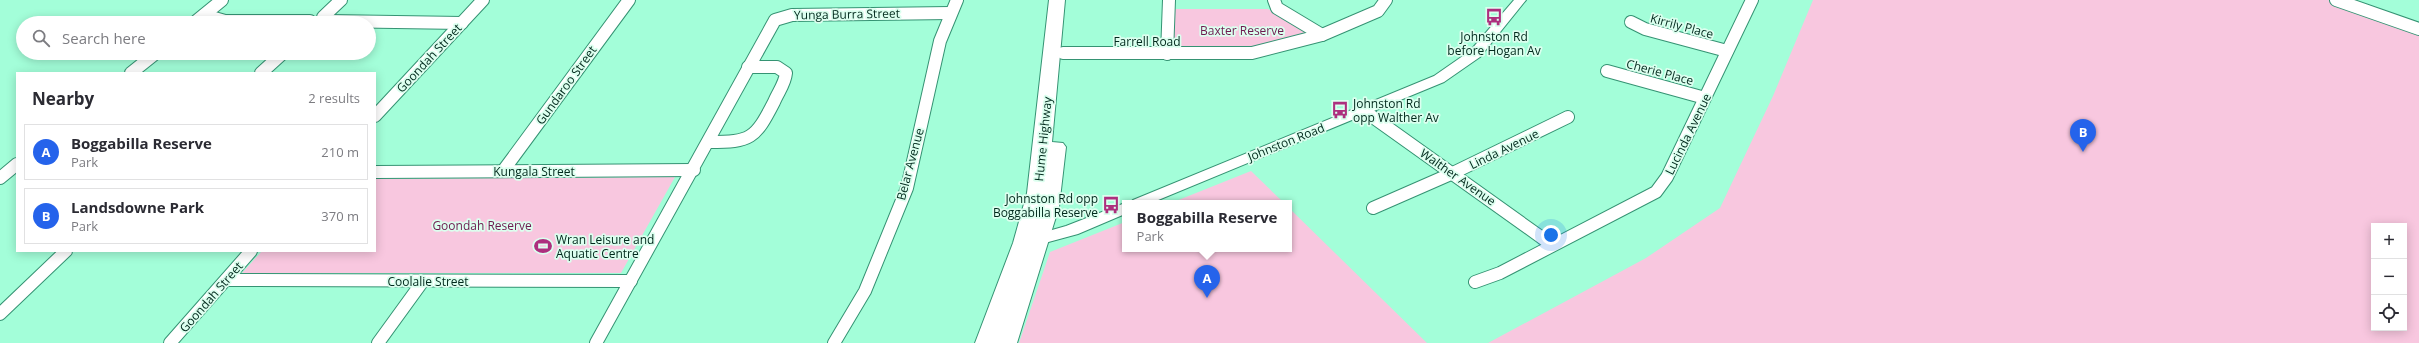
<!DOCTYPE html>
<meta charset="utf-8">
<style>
:root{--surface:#fff;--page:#f2f2f3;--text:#2b2b33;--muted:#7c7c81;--line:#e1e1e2;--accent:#2563eb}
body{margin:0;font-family:"Open Sans",sans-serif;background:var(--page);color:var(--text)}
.controls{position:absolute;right:12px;bottom:12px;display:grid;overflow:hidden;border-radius:0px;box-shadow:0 2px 10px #0003}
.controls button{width:36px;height:36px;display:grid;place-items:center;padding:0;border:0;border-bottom:1px solid var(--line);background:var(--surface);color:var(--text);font:20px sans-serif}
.you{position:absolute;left:1551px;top:235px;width:14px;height:14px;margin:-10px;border:3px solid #fff;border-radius:50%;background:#1a73e8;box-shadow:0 0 0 6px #1a73e833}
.badge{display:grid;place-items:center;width:26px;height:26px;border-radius:50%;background:var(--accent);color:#fff;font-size:13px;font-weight:700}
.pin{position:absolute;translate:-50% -33px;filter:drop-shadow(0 1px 2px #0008)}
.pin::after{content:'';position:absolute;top:21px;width:14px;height:12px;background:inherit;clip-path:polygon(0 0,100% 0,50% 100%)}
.popup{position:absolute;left:1122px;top:200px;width:170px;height:52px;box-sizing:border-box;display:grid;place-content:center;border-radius:0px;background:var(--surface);filter:drop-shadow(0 1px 3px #0005);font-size:13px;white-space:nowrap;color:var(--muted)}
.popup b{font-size:15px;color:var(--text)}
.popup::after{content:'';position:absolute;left:50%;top:100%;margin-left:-8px;border:8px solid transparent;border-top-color:var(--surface)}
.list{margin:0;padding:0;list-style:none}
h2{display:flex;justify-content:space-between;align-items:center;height:52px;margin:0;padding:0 16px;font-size:17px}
h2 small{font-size:13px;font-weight:400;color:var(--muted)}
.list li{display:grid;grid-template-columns:26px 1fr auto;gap:12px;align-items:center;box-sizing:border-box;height:56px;margin:0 8px 8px;padding:0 8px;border:1px solid var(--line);border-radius:0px}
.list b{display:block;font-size:15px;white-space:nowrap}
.list p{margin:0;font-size:13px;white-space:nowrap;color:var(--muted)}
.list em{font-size:13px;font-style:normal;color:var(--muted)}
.icon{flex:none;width:22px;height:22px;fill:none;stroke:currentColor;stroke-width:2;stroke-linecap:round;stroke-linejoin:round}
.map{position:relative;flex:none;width:2419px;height:343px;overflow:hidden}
.search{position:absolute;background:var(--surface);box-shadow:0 2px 10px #0003;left:16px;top:16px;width:360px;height:44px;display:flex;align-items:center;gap:10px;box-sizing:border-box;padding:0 14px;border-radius:22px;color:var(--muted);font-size:15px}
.panel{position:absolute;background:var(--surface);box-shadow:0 2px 10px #0003;left:16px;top:72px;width:360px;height:180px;border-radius:0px}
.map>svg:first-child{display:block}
</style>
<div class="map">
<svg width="2419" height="343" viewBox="0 0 2419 343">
<rect width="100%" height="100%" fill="#a3fed9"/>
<!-- green -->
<g fill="#f8c7df" fill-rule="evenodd">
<path d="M1813,0H2328L2419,32V343H1488L1646,258L1720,208L1773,96ZM2374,226H2404V328H2374Z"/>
<path d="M1175,9H1268L1311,34L1262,48L1172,51Z"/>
<path d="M1251,171L1284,203H1171Z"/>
<path d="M675,177L621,273H242L262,251H375V179Z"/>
<path d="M1289,208L1427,343H1019L1050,252L1125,222V249H1289Z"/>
</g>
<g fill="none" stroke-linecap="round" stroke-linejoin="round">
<!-- minor casing -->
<g stroke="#359373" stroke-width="14">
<g id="minor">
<path d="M1274,0L1277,8L1322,35"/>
<path d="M2336,0L2419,29"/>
<path d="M204,15L225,21H310"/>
<path d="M323,17L341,0"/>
<path d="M329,21L462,23"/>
<path d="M1631,22L1645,29L1727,51"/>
<path d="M194,23L222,0"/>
<path d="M1063,53H1252L1322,35L1378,11L1386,0"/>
<path d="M1167,54L1169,0"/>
<path d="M1607,71L1705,98"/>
<path d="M131,73L156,53"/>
<path d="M261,73L283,53"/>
<path d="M1363,110L1552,245"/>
<path d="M375,116L483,0"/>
<path d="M709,142C751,142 755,139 774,102C778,92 785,84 786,73L777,67H748"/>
<path d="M503,171L629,0"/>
<path d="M375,172L694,170"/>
<path d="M0,178L17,164"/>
<path d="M1373,208L1453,173L1568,117"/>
<path d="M226,280L631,281"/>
<path d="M1475,282L1500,273L1656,192L1667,177L1752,0"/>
<path d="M0,314L66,251"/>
<path d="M170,343L251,251"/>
<path d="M378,343L423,281"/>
<path d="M596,343L775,20L792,15L951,13"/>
<path d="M834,343L865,291L907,188L940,41L957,0"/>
</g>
</g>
<!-- tertiary casing -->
<g stroke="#359373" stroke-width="2">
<g id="tertiary">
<path d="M1514,0H1526L1480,57L1444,82L1151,203H1130L1133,200L1434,76L1470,51Z"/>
<path d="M1125,203V214L1078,234L1030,247L1024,246L1022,242L1024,238L1066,226Z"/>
</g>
</g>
<!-- trunk casing -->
<g stroke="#359373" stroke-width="2">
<path id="trunk" d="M1049,0H1065L1052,142L1063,143L1066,147L1059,207L1017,343H975L1013,243L1027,193Z"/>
</g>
<!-- minor -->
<use href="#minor" stroke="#fff" stroke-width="12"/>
<!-- tertiary -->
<use href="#tertiary" fill="#fff" fill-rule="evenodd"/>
<!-- trunk -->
<use href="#trunk" fill="#fff" fill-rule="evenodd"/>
</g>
<!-- icons -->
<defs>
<g id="bus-bare" transform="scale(1.38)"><path d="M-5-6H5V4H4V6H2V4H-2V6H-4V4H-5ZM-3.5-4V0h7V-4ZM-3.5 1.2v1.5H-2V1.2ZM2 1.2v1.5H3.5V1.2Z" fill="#ad2f7e" stroke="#dcffef" stroke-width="2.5" paint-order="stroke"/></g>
<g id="stadium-bare" transform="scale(1.38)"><path d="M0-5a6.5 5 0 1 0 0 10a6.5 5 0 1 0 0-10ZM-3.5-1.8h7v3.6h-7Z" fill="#ad2f7e" stroke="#dcffef" stroke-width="2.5" paint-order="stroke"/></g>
</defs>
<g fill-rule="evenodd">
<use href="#bus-bare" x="1494" y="17"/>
<use href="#bus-bare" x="1340" y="110"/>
<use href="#bus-bare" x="1111" y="205"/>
<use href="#stadium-bare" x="543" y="246"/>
</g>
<g text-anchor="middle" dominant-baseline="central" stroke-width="3.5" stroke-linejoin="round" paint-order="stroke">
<!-- street labels -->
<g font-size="12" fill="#00291c" stroke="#dcffef">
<text transform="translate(847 14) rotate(-1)">Yunga Burra Street</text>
<text transform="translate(1682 26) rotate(15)">Kirrily Place</text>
<text x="1147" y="41">Farrell Road</text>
<text transform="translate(429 58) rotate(-47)">Goondah Street</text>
<text transform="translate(1660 72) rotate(15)">Cherie Place</text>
<text transform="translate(566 85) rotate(-54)">Gundaroo Street</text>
<text transform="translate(1688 134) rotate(-64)">Lucinda Avenue</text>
<text transform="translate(1043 139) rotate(-84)">Hume Highway</text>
<text transform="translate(1286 142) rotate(-22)">Johnston Road</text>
<text transform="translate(1504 149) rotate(-26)">Linda Avenue</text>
<text transform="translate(910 164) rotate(-75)">Belar Avenue</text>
<text x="534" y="171">Kungala Street</text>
<text transform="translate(1458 177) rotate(35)">Walther Avenue</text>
<text x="428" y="281">Coolalie Street</text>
<text transform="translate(211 297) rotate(-49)">Goondah Street</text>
</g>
<!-- park labels -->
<g font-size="12" fill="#6e1a4f" stroke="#dcffef">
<text x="1242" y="30">Baxter Reserve</text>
<text x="482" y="225">Goondah Reserve</text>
</g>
<!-- poi labels -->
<g font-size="12" fill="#00291c" stroke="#dcffef" text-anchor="start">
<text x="1494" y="36" text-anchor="middle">Johnston Rd<tspan x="1494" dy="14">before Hogan Av</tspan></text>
<text x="1353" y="103">Johnston Rd<tspan x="1353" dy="14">opp Walther Av</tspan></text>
<text x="1098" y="198" text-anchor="end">Johnston Rd opp<tspan x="1098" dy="14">Boggabilla Reserve</tspan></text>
<text x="556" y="239">Wran Leisure and<tspan x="556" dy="14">Aquatic Centre</tspan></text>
</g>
</g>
</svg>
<div class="controls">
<button>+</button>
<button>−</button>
<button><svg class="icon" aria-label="locate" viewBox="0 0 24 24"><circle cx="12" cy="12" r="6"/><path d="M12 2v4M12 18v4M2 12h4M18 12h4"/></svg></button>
</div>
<div class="you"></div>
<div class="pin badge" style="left:1207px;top:298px">A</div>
<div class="popup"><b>Boggabilla Reserve</b>Park</div>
<div class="pin badge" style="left:2083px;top:152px">B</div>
<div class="search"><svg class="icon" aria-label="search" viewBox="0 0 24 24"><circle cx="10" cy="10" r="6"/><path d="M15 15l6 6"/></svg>Search here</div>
<section class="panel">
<h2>Nearby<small>2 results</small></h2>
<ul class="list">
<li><span class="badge">A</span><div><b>Boggabilla Reserve</b><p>Park</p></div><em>210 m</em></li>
<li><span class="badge">B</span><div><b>Landsdowne Park</b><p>Park</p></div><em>370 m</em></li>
</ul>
</section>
</div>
